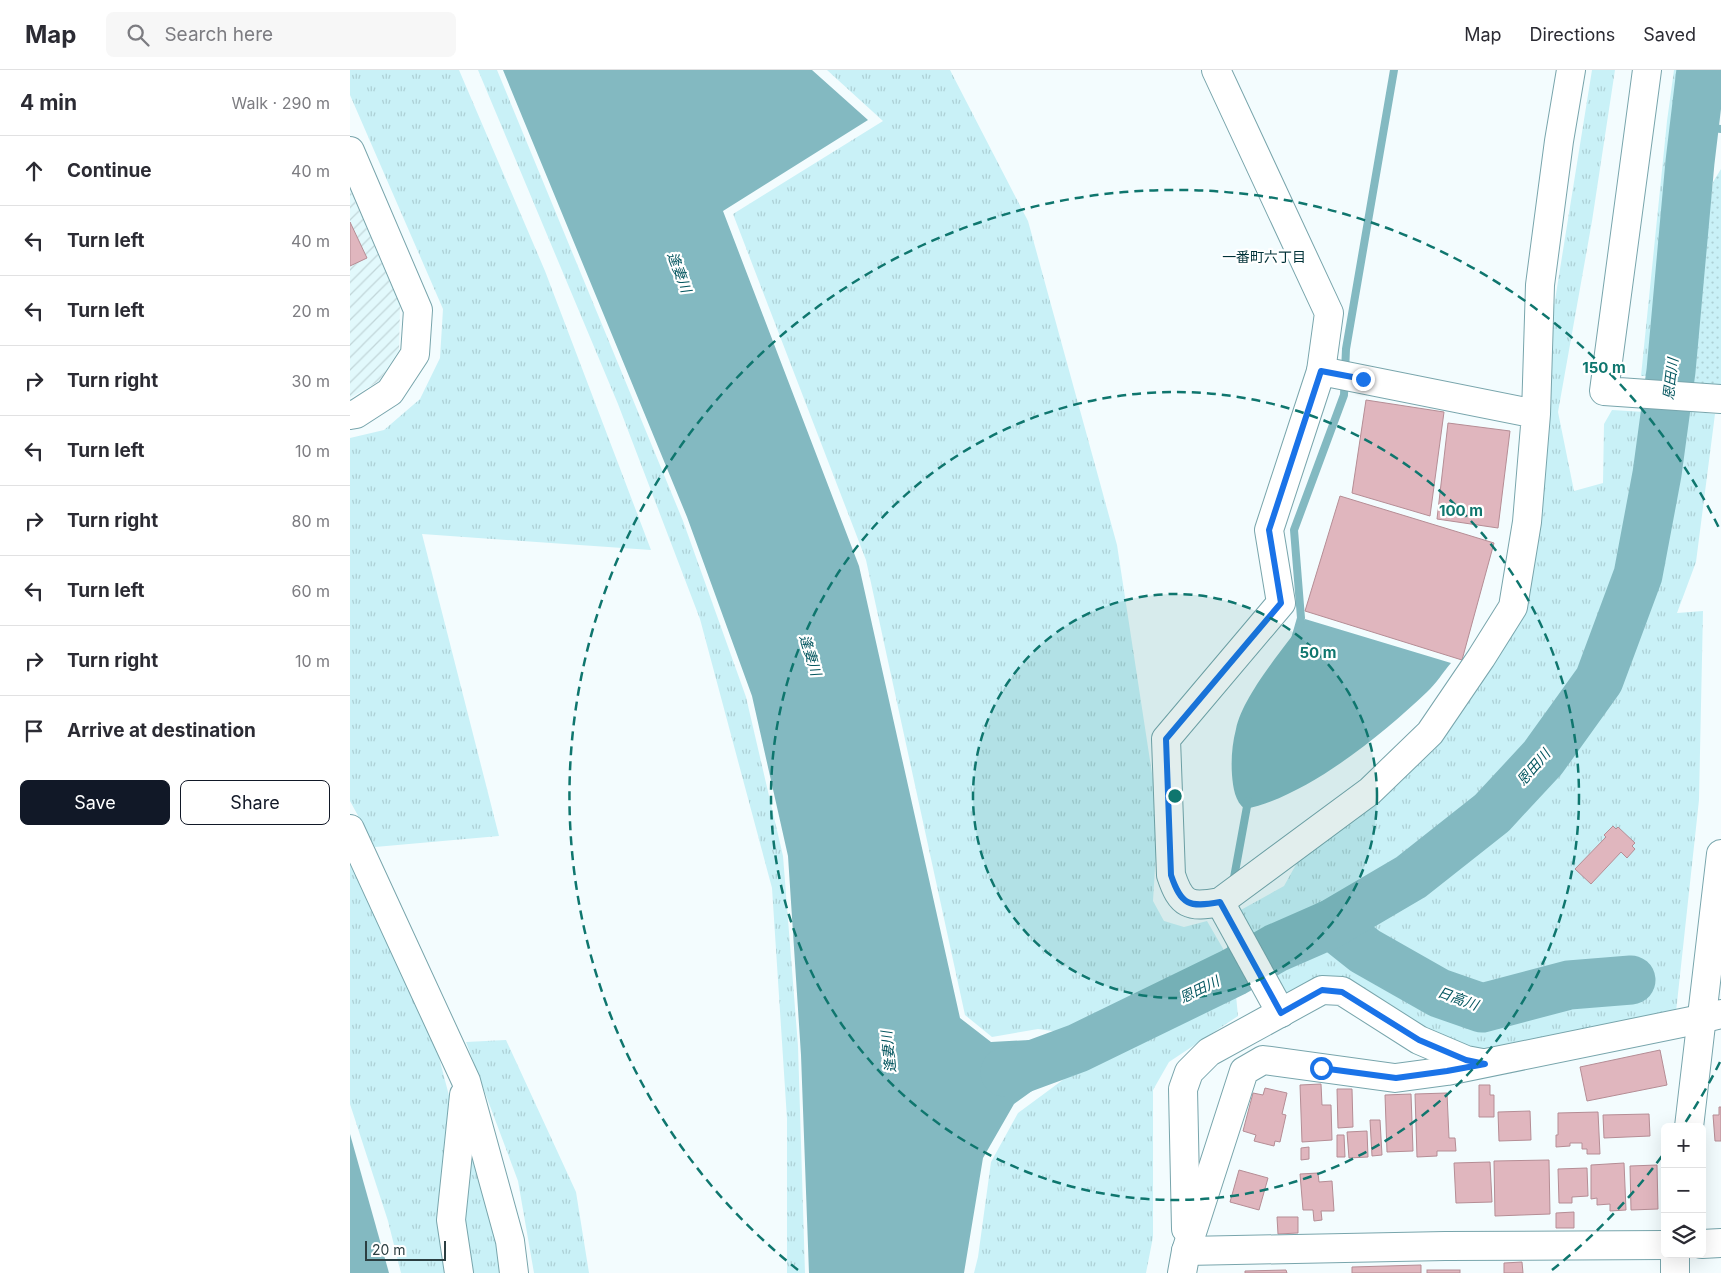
<!DOCTYPE html>
<meta charset="utf-8">
<style>
:root{--surface:#fff;--page:#f7f7f7;--text:#2b2b33;--muted:#7c7c81;--line:#e1e1e2;--accent:#111827}
body{margin:0;font-family:Inter,"Noto Sans JP",sans-serif;background:var(--page);color:var(--text)}
.controls{position:absolute;right:15px;bottom:15px;display:grid;overflow:hidden;border-radius:8px;box-shadow:0 5px 20px #0002}
.controls button{width:45px;height:45px;display:grid;place-items:center;padding:0;border:0;border-bottom:1px solid var(--line);background:var(--surface);color:var(--text);font:25px sans-serif}
.scale{position:absolute;left:15px;bottom:12px;width:81px;box-sizing:border-box;padding-left:5px;border:2px solid #2b3e41;border-top:0;font-size:14px;line-height:18px;white-space:nowrap;color:#2b3e41;-webkit-text-stroke:4px #fff;paint-order:stroke}
.stop{position:absolute;width:15px;height:15px;margin:-11px;border:4px solid #1a73e8;border-radius:50%;background:#fff}
.stop.end{background:#1a73e8;border-color:#fff;box-shadow:0 1px 5px #0008}
.list{margin:0;padding:0;list-style:none}
h2{display:flex;justify-content:space-between;align-items:center;height:65px;margin:0;padding:0 20px;font-size:21px}
h2 small{font-size:16px;font-weight:400;color:var(--muted)}
.list li{display:grid;grid-template-columns:32px 1fr auto;gap:15px;align-items:center;box-sizing:border-box;height:70px;padding:0 20px;border-top:1px solid var(--line)}
.list b{display:block;font-size:19px;white-space:nowrap}
.list em{font-size:16px;font-style:normal;color:var(--muted)}
.actions{display:flex;gap:10px;padding:15px 20px}
.actions a{flex:1;padding:11px 0;border:1px solid var(--accent);border-radius:8px;text-align:center;font-size:18px;color:var(--accent)}
.actions .main{background:var(--accent);color:#fff}
.icon{flex:none;width:28px;height:28px;fill:none;stroke:currentColor;stroke-width:2;stroke-linecap:round;stroke-linejoin:round}
.map{position:relative;flex:none;width:1371px;height:1203px;overflow:hidden}
header{display:flex;align-items:center;gap:30px;box-sizing:border-box;height:70px;padding:0 25px;background:var(--surface);border-bottom:1px solid var(--line)}
header strong{font-size:24px}
nav{display:flex;gap:28px;margin-inline-start:auto;font-size:18px}
.search{width:350px;height:45px;background:var(--page);display:flex;align-items:center;gap:12px;box-sizing:border-box;padding:0 18px;border-radius:8px;color:var(--muted);font-size:19px}
main{display:flex}
aside{flex:1;background:var(--surface)}
.map>svg:first-child{display:block}
</style>
<header>
<strong>Map</strong>
<div class="search"><svg class="icon" aria-label="search" viewBox="0 0 24 24"><circle cx="10" cy="10" r="6"/><path d="M15 15l6 6"/></svg>Search here</div>
<nav><a>Map</a><a>Directions</a><a>Saved</a></nav>
</header>
<main>
<aside>
<h2>4 min<small>Walk · 290 m</small></h2>
<ul class="list">
<li><svg class="icon" aria-label="ahead" viewBox="0 0 24 24"><path d="M12 20V5M6 11l6-6 6 6"/></svg><div><b>Continue</b></div><em>40 m</em></li>
<li><svg class="icon" aria-label="left" viewBox="0 0 24 24"><path d="M17 20v-9H6M10 6l-5 5 5 5"/></svg><div><b>Turn left</b></div><em>40 m</em></li>
<li><svg class="icon" aria-label="left" viewBox="0 0 24 24"><path d="M17 20v-9H6M10 6l-5 5 5 5"/></svg><div><b>Turn left</b></div><em>20 m</em></li>
<li><svg class="icon" aria-label="right" viewBox="0 0 24 24"><path d="M7 20v-9h11M14 6l5 5-5 5"/></svg><div><b>Turn right</b></div><em>30 m</em></li>
<li><svg class="icon" aria-label="left" viewBox="0 0 24 24"><path d="M17 20v-9H6M10 6l-5 5 5 5"/></svg><div><b>Turn left</b></div><em>10 m</em></li>
<li><svg class="icon" aria-label="right" viewBox="0 0 24 24"><path d="M7 20v-9h11M14 6l5 5-5 5"/></svg><div><b>Turn right</b></div><em>80 m</em></li>
<li><svg class="icon" aria-label="left" viewBox="0 0 24 24"><path d="M17 20v-9H6M10 6l-5 5 5 5"/></svg><div><b>Turn left</b></div><em>60 m</em></li>
<li><svg class="icon" aria-label="right" viewBox="0 0 24 24"><path d="M7 20v-9h11M14 6l5 5-5 5"/></svg><div><b>Turn right</b></div><em>10 m</em></li>
<li><svg class="icon" aria-label="arrive" viewBox="0 0 24 24"><path d="M6 21V4h12l-3 4 3 4H6"/></svg><div><b>Arrive at destination</b></div></li>
</ul>
<div class="actions"><a class="main">Save</a><a>Share</a></div>
</aside>
<div class="map">
<svg width="1371" height="1203" viewBox="0 0 1371 1203">
<defs>
<pattern id="industrial-furrows" width="10" height="10" patternUnits="userSpaceOnUse" patternTransform="scale(1.25)"><rect width="10" height="10" fill="#e2f9fc"/><path d="M-1 1l2-2M0 10L10 0M9 11l2-2" fill="none" stroke="#c2d6d9"/></pattern>
<pattern id="grass-tufts" width="24" height="20" patternUnits="userSpaceOnUse" patternTransform="scale(1.25)"><rect width="24" height="20" fill="#c9f1f7"/><path d="M3 7l-1-3M5 7V3M7 7l1-3M15 17l-1-3M17 17v-4M19 17l1-3" fill="none" stroke="#add0d5"/></pattern>
<pattern id="park-dots" width="8" height="8" patternUnits="userSpaceOnUse" patternTransform="scale(1.25)"><rect width="8" height="8" fill="#c9f1f7"/><path d="M2 2h.1M6 6h.1" fill="none" stroke="#add0d5" stroke-width="1.8" stroke-linecap="round"/></pattern>
</defs>
<rect width="100%" height="100%" fill="#f3fcfe"/>
<!-- industrial -->
<path fill="url(#industrial-furrows)" d="M0,120L50,235L49,280L29,311L0,328Z"/>
<!-- grass -->
<g fill="url(#grass-tufts)">
<path d="M0,0H109L195,201L301,480L72,464L149,766L25,777L0,731V368L34,360L70,329L90,288L93,239L0,25Z"/>
<path d="M128,0H147L333,451L396,627L433,786L448,976L455,1203H437V1049L422,818L350,549L268,334Z"/>
<path d="M477,0H600L678,151L767,475L803,710L806,782L803,831L814,851L834,857L857,851L879,889L816,919L732,965L688,959L642,967L615,945L516,490L383,144L533,51Z"/>
<path d="M1242,0H1265L1242,151L1208,342L1224,421L1253,413L1254,354L1262,340L1295,342C1289,383 1285,426 1276,466C1270,491 1263,518 1254,542C1223,634 1142,726 1062,779C1011,813 957,841 904,869L889,841L934,816L953,782L1027,725L1168,537L1192,311Z"/>
<path d="M1324,0H1339L1331,55L1308,306H1291L1317,51Z"/>
<path d="M1337,341L1365,344L1346,492L1327,543L1353,541L1349,730L1326,942L1142,983L1102,976L1060,956L983,906L935,929L923,906L965,882L992,883L1080,935L1108,949L1146,954L1298,923L1292,898L1140,927L1092,916L1003,860L1093,808L1161,752L1225,680L1264,617L1299,535L1320,463Z"/>
<path d="M0,790L86,976L102,1037L87,1151L96,1203H51L38,1151L0,1034Z"/>
<path d="M885,915L888,946L819,992L803,1020V1167L796,1203H624L628,1187L641,1092L668,1043L752,981Z"/>
<path d="M156,970L226,1122L239,1203H184L168,1111L116,972Z"/>
<path d="M122,1075L160,1203H120L112,1150Z"/>
</g>
<!-- park -->
<path fill="url(#park-dots)" d="M1371,99V316L1336,317L1363,112Z"/>
<!-- water -->
<g fill="#83b9c1">
<path d="M153,0H462L518,50L373,141L509,496L610,948L641,972L716,968L721,993L664,1034L633,1088L614,1203H459L451,985L438,786L402,626L337,447Z"/>
<path d="M955,549L1101,593C1093,602 1086,614 1077,622C1032,665 956,727 895,739C885,732 883,717 882,705C881,690 882,674 886,659C893,625 934,578 955,549Z"/>
<path d="M0,1064L39,1203H0Z"/>
</g>
<g fill="none" stroke-linecap="round" stroke-linejoin="round">
<!-- stream -->
<g stroke="#83b9c1" stroke-width="8">
<path d="M1344,56L1371,59"/>
<path d="M945,569L951,548L944,460L994,325L996,279L1044,0"/>
<path d="M883,813L898,731"/>
<path d="M881,874L884,902"/>
</g>
<!-- river -->
<g stroke="#83b9c1" stroke-width="49">
<path d="M981,854L1015,881L1089,923L1132,938L1219,915L1281,910"/>
<path d="M655,1002H663L728,978L884,902L926,878L981,854L1061,807L1142,743L1193,688L1249,610L1288,505L1307,404L1321,301L1340,92L1351,0"/>
</g>
</g>
<!-- building -->
<g fill="#e0b6be" stroke="#b58d95">
<path d="M0,152L17,188L0,196Z"/>
<path d="M1016,330L1094,342L1080,446L1002,423Z"/>
<path d="M1098,353L1160,361L1148,458L1087,449Z"/>
<path d="M990,426L1144,473L1112,590L955,541Z"/>
<path d="M1263,756L1266,759L1268,757L1285,773L1282,776L1285,779L1277,788L1271,782L1241,814L1225,799L1256,767L1254,765Z"/>
<path d="M1310,980L1317,1015L1237,1031L1230,997Z"/>
<path d="M971,1014L972,1035H981L982,1070L952,1072L950,1015Z"/>
<path d="M1129,1015H1140V1025H1144V1047H1129Z"/>
<path d="M915,1018L937,1023L932,1044L936,1045L930,1072L925,1071L924,1076L904,1071L906,1065L893,1061L903,1023L913,1025Z"/>
<path d="M987,1019H1002L1003,1057L988,1058Z"/>
<path d="M1097,1023L1099,1068H1105L1106,1081H1087V1086L1067,1087L1065,1024Z"/>
<path d="M1061,1024L1063,1081L1037,1082L1035,1025Z"/>
<path d="M1369,1037H1371V1071H1365L1363,1045H1369Z"/>
<path d="M1180,1041L1181,1070L1149,1071L1148,1042Z"/>
<path d="M1248,1042L1250,1084H1237V1079H1232V1073H1220V1076L1206,1077V1065H1208V1043Z"/>
<path d="M1299,1044L1300,1066L1254,1068L1253,1045Z"/>
<path d="M1020,1050H1030L1032,1085L1022,1086Z"/>
<path d="M1017,1061L1018,1087L999,1088L997,1062Z"/>
<path d="M987,1065H994L995,1087H987Z"/>
<path d="M959,1077V1089L951,1090V1078Z"/>
<path d="M1199,1090L1200,1144L1145,1146L1144,1091Z"/>
<path d="M1140,1092L1142,1132L1106,1133L1104,1093Z"/>
<path d="M1274,1093L1276,1140L1260,1141V1134L1247,1135V1128L1241,1129V1095Z"/>
<path d="M1307,1095L1308,1139L1281,1140L1280,1096Z"/>
<path d="M1237,1098L1238,1126L1222,1127V1133H1209L1208,1099Z"/>
<path d="M889,1100L918,1108L909,1140L880,1132Z"/>
<path d="M968,1103L969,1112L982,1111L984,1141H971L972,1150L964,1151L963,1140H953L950,1104Z"/>
<path d="M1224,1142V1158H1206V1143Z"/>
<path d="M927,1147H948V1163L928,1164Z"/>
<path d="M1172,1192L1173,1203H1154V1193Z"/>
<path d="M1071,1195V1203H1002V1197Z"/>
<path d="M936,1200L937,1203H895V1201Z"/>
<rect x="1077" y="1200" width="33" height="3"/>
</g>
<g fill="none" stroke-linecap="round" stroke-linejoin="round">
<!-- minor casing -->
<g stroke="#78a5ac" stroke-width="30">
<g id="minor">
<path d="M866,0L979,243L971,301"/>
<path d="M1297,0L1254,321L1371,329"/>
<path d="M0,81L68,240L65,284L40,322L6,344L0,345"/>
<path d="M1186,344L971,301L919,460L931,533L816,669L821,805C831,835 839,838 870,832L1020,721L1080,663L1131,588L1163,537L1177,452L1186,344L1190,215L1209,71L1221,0"/>
<path d="M0,759L116,1011L160,1171L164,1203"/>
<path d="M870,832L931,943"/>
<path d="M1339,1057L1371,784"/>
<path d="M836,1159L833,1019L839,1002L859,982L972,920L992,921L1069,970L1116,990L1132,993"/>
<path d="M1352,1174L1371,1173"/>
<path d="M836,1181L1095,1176L1315,1175"/>
<path d="M1325,1184V1203"/>
<path d="M109,1203L101,1150L114,1025"/>
<path d="M832,1203L836,1181L894,1001L913,990L1045,1008L1097,1001L1351,949L1371,944"/>
</g>
</g>
<!-- minor -->
<use href="#minor" stroke="#fff" stroke-width="28"/>
</g>
<g fill="none" stroke-linecap="round" stroke-linejoin="round">
<!-- route -->
<path stroke="#1a73e8" stroke-width="6" d="M971,998L1046,1008L1097,1001L1135,994L1116,990L1069,970L992,922L972,920L931,943L870,832C839,838 831,835 821,805L816,669L931,533L919,460L971,301L1013,309"/>
</g>
<!-- distance rings -->
<circle cx="825" cy="726" r="202" fill="#0f766e" fill-opacity=".12"/>
<g fill="none" stroke="#0f766e" stroke-width="2.5" stroke-dasharray="9 6">
<circle cx="825" cy="726" r="202"/>
<circle cx="825" cy="726" r="404"/>
<path d="M1370 992A606 606 0 0 1 1333 1056M1312 1086A606 606 0 0 1 1202 1200M448 1200A606 606 0 1 1 1370 460"/>
</g>
<g text-anchor="middle" dominant-baseline="central" stroke-width="4.5" stroke-linejoin="round" paint-order="stroke">
<!-- neighbourhood labels -->
<g font-size="14" fill="#003238" stroke="#fff">
<text x="914" y="186">一番町六丁目</text>
</g>
<!-- water labels -->
<g font-size="14" font-style="italic" fill="#04565f" stroke="#fff">
<text transform="translate(330 202) rotate(69)">逢妻川</text>
<text transform="translate(1320 309) rotate(-83)">恩田川</text>
<text transform="translate(461 585) rotate(73)">逢妻川</text>
<text transform="translate(1183 697) rotate(-49)">恩田川</text>
<text transform="translate(849 919) rotate(-26)">恩田川</text>
<text transform="translate(1108 928) rotate(20)">日高川</text>
<text transform="translate(538 982) rotate(-96)">逢妻川</text>
</g>
</g>
<circle cx="825" cy="726" r="8" fill="#0f766e" stroke="#fff" stroke-width="2.5"/>
<g font-size="15" text-anchor="middle" font-weight="bold" fill="#0f766e" stroke="#fff" stroke-width="4.5" stroke-linejoin="round" paint-order="stroke">
<text x="1254" y="303">150 m</text>
<text x="1111" y="446">100 m</text>
<text x="968" y="588">50 m</text>
</g>
</svg>
<div class="controls">
<button>+</button>
<button>−</button>
<button><svg class="icon" aria-label="layers" viewBox="0 0 24 24"><path d="M12 4l9 5-9 5-9-5zM3 14l9 5 9-5"/></svg></button>
</div>
<div class="scale">20 m</div>
<div class="stop" style="left:971px;top:998px"></div>
<div class="stop end" style="left:1013px;top:309px"></div>
</div>
</main>
